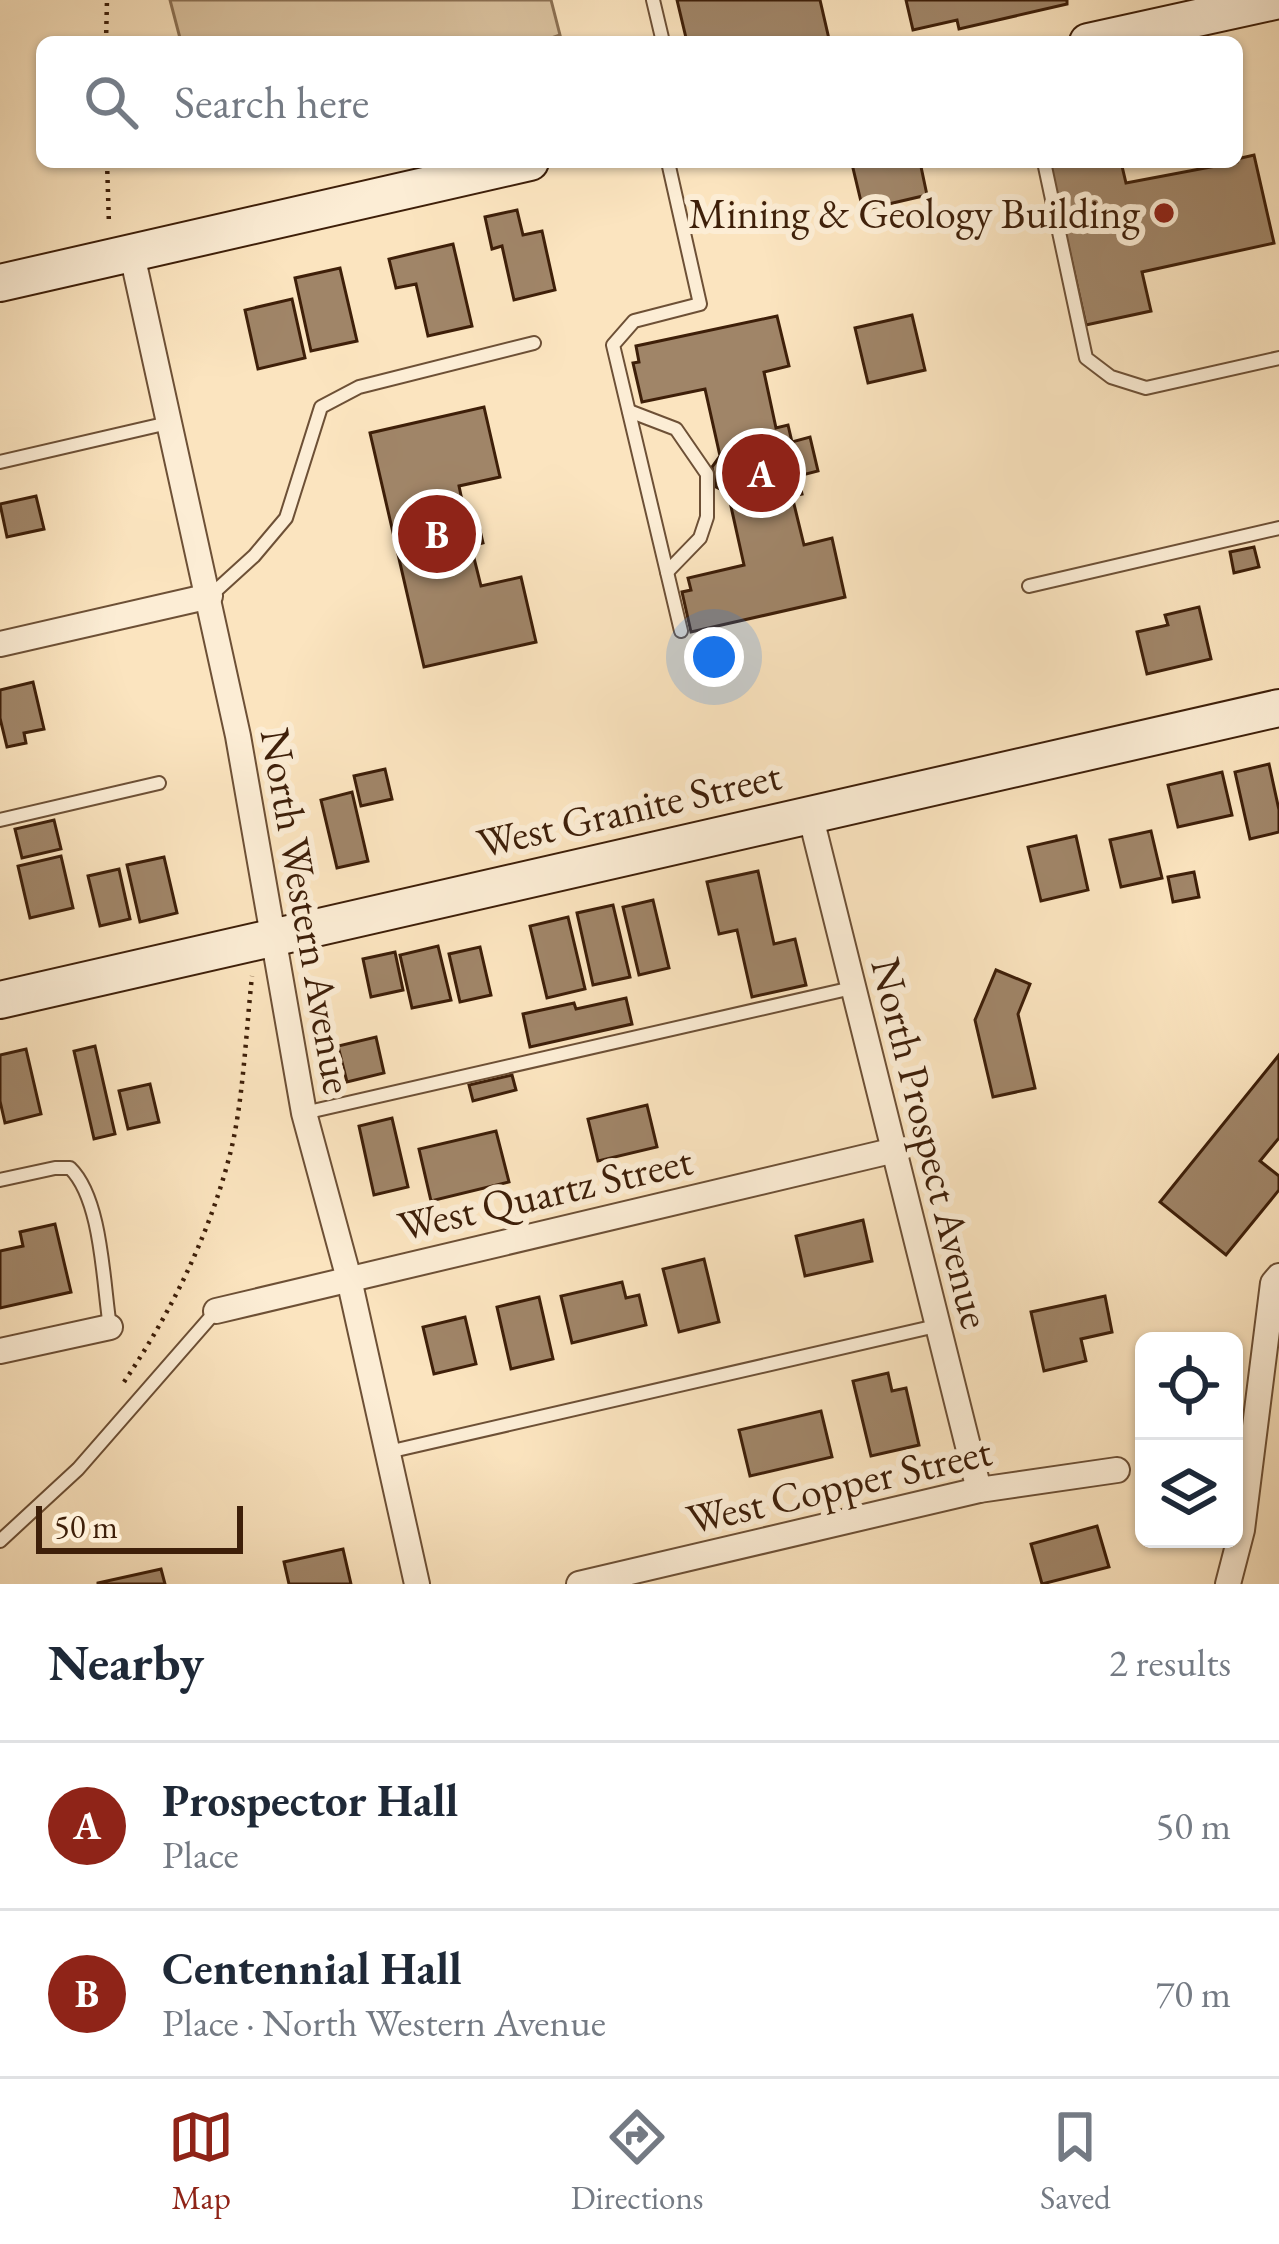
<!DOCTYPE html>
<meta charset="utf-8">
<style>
:root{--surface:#fff;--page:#f6f6f7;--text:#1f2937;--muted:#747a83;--line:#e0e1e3;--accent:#8f2418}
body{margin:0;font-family:"EB Garamond",serif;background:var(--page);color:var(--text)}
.controls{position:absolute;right:36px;bottom:36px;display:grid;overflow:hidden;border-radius:18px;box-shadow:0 3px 9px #0004}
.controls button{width:108px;height:108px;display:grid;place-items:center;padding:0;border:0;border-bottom:3px solid var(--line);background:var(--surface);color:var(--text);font:60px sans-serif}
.scale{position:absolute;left:36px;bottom:30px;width:207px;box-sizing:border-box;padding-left:12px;border:6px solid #3e1f09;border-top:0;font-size:33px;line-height:42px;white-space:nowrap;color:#3e1f09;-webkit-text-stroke:9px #fcedd5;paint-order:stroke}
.you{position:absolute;left:714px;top:657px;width:42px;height:42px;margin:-30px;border:9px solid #fff;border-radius:50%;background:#1a73e8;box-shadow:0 0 0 18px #1a73e833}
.badge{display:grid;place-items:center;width:78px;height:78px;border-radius:50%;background:var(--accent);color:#fff;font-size:39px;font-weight:700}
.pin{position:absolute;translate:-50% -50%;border:6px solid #fff;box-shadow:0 3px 12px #0006}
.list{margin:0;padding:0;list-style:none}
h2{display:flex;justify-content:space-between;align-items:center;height:156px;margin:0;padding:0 48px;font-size:51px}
h2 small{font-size:39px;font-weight:400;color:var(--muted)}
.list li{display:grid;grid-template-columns:78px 1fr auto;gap:36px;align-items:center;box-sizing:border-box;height:168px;padding:0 48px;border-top:3px solid var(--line)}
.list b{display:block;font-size:45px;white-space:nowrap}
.list p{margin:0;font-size:39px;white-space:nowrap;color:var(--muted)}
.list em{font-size:39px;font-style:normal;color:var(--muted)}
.icon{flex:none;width:66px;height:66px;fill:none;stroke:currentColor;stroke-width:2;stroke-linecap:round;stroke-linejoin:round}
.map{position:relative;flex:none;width:1279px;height:1584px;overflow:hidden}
.search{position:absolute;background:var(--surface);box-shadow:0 3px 9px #0004;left:36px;right:36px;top:36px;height:132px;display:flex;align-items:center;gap:30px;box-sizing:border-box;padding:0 42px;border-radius:18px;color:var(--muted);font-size:45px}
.sheet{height:492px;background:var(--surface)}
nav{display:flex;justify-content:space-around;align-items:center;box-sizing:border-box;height:168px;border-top:3px solid var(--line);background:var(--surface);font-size:33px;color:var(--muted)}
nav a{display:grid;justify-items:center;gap:6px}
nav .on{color:var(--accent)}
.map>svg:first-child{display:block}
</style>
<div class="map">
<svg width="1279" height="1584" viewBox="0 0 1279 1584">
<rect width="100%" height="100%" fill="#fbe4bf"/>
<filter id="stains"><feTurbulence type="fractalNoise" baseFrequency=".00167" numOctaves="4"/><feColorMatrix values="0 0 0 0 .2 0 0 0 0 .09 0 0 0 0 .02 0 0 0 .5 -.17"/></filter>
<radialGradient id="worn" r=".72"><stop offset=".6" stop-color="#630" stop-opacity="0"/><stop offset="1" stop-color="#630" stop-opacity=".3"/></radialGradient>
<!-- green -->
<path fill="#dbc3a0" stroke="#8c7154" stroke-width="3" d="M170,0H551L560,35L540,42H181Z"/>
<!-- building -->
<g fill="#a08568" stroke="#3e1f09" stroke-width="3">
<path d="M677,0H820L829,39L687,42Z"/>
<path d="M906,0H1067V4L959,29L957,20L913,30Z"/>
<path d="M1254,155L1274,243L1142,272L1151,311L1086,325L1049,162H1121L1126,183L1237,162V159Z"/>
<path d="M920,162L927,195L863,210L852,164Z"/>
<path d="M517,210L523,235L542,231L555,290L514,300L502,246L492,249L485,217Z"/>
<path d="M453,244L472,326L428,336L416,284L396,288L389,259Z"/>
<path d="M340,268L357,341L311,351L295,278Z"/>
<path d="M292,299L305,358L258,369L245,310Z"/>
<path d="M912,315L925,370L868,383L855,328Z"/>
<path d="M777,316L789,366L764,372L776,428L788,425L792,442L810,437L818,471L798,476L802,494L792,496L804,545L832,538L845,597L691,632L682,592L691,590L688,578L744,565L728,493L716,487L712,467L720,456L705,389L642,402L633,363L639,362L636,346Z"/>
<path d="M484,407L500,477L459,486L467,524L478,522L483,543L471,546L481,586L521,577L536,642L424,667L370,433Z"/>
<path d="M36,496L44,529L7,537L0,504Z"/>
<path d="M1254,547L1259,567L1234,573L1230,552Z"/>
<path d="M1199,607L1211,659L1147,674L1137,632L1168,625L1165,615Z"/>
<path d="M33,682L44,729L24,733L26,743L7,747L0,718V690Z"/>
<path d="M1269,764L1279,810V832L1250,839L1235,772Z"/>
<path d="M385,769L392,799L361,806L354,776Z"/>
<path d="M1222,772L1232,815L1178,827L1168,785Z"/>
<path d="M352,792L368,861L337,868L321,800Z"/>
<path d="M54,820L61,849L22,858L15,829Z"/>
<path d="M1151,831L1162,878L1121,887L1110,840Z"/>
<path d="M1076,836L1088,890L1041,901L1028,847Z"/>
<path d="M61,856L73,908L30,918L18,866Z"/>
<path d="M164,857L177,913L140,922L127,865Z"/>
<path d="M119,869L130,919L100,926L88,876Z"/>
<path d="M758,871L774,944L795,939L806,985L752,997L737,930L719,934L707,882Z"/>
<path d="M1194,872L1199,897L1173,902L1168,877Z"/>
<path d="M653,900L669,968L639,975L623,907Z"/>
<path d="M613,905L630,977L593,985L577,913Z"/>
<path d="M568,917L585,989L547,998L530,926Z"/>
<path d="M438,946L451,1000L412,1008L400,955Z"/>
<path d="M480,947L491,995L460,1002L449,954Z"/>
<path d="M395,952L403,990L371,997L363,959Z"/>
<path d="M996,970L1030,984L1018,1014L1035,1088L993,1097L975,1020Z"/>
<path d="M626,998L632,1024L530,1047L523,1014L574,1003L576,1009Z"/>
<path d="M376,1037L384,1073L347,1082L338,1046Z"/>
<path d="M95,1046L115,1134L94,1139L74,1051Z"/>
<path d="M26,1049L41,1114L5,1123L0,1101V1055Z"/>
<path d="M1279,1055V1138L1260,1161L1279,1176V1190L1226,1255L1160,1202Z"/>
<path d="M512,1075L516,1090L473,1101L469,1085Z"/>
<path d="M150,1084L159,1122L128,1129L119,1091Z"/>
<path d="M647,1105L657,1147L598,1161L588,1119Z"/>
<path d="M392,1118L408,1187L374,1195L359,1126Z"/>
<path d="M496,1131L509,1182L431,1201L419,1149Z"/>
<path d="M863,1220L872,1261L805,1276L796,1236Z"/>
<path d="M55,1224L71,1292L0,1308V1251L23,1246L20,1232Z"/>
<path d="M704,1259L719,1322L679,1332L663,1269Z"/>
<path d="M622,1282L626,1298L639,1295L646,1325L572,1343L561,1296Z"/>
<path d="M1105,1296L1112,1332L1081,1339L1086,1361L1044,1371L1031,1312Z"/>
<path d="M539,1297L553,1359L511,1369L497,1307Z"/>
<path d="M465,1317L476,1364L434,1374L423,1327Z"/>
<path d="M888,1373L892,1391L906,1388L919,1445L871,1456L853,1381Z"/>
<path d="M821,1411L832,1457L750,1476L739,1430Z"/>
<path d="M1097,1526L1109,1567L1042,1584L1031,1544Z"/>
<path d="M343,1549L351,1584H289L284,1562Z"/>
<path d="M161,1569L165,1584H98V1583Z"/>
</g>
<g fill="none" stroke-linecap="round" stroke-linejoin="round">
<!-- lane casing -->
<g stroke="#6d5036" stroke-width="16">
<g id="lane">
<path d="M653,0L663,42"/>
<path d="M668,162L700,304L634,321L613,345L681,631"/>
<path d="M1044,162L1086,358L1111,377L1146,388L1279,358"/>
<path d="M629,411L676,429L707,474V517L700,538L667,572"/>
<path d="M0,462L168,423"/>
<path d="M1029,586L1279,528"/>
<path d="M210,596L254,556L286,518L321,407L359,387L534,343"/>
<path d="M0,820L159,783"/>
<path d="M304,1113L852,988"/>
<path d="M0,1180L55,1168H70C102,1199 103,1283 110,1327"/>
<path d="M388,1452L936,1326"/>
<path d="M0,1541L78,1469L216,1311"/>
</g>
</g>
<!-- street casing -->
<g stroke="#6d5036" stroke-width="28">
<g id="street">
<path d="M131,250L238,736L304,1113L349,1279L417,1584"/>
<path d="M0,644L210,596"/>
<path d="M810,814L979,1490"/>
<path d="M216,1311L891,1151"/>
<path d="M0,1351L110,1327"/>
<path d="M579,1584L979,1490L1117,1470"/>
<path d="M1228,1584L1242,1530L1273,1283L1279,1276"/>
</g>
</g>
<!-- secondary casing -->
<g stroke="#3e1f09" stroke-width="40">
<g id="secondary">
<path d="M1088,42L1279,0"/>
<path d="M0,283L530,162"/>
<path d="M0,1000L1279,708"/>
</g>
</g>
<!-- path -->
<g stroke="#3e1f09" stroke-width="4.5" stroke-dasharray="3 6" stroke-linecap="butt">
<path d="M106,42L107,0"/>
<path d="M107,162L109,225"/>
<path d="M124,1382C170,1314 208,1238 229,1158C243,1107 246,1031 252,976"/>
</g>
<!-- lane -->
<use href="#lane" stroke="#fcedd5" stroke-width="12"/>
<!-- street -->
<use href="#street" stroke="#fcedd5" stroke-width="24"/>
<!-- secondary -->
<use href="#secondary" stroke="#fcedd5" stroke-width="36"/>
</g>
<!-- markers -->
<circle fill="#8f2418" stroke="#fcedd5" stroke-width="4.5" cx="1164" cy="213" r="12"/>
<g text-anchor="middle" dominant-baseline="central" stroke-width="12" stroke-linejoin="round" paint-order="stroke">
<!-- poi labels -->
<g font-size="42" fill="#3e1f09" stroke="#fcedd5" text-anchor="end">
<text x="1140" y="213">Mining &amp; Geology Building</text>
</g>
<!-- street labels -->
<g font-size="42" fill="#3e1f09" stroke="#fcedd5">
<text transform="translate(629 809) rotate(-13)">West Granite Street</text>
<text transform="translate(307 911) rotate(80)">North Western Avenue</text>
<text transform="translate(931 1143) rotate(76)">North Prospect Avenue</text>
<text transform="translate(545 1193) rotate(-13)">West Quartz Street</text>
<text transform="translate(839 1485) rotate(-13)">West Copper Street</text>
</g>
</g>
<rect width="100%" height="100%" filter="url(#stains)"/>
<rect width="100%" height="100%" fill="url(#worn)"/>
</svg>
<div class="controls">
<button><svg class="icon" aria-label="locate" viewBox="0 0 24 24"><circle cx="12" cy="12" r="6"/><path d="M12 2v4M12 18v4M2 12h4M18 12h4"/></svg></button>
<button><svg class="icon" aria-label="layers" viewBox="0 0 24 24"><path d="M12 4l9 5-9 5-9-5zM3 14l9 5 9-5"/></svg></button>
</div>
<div class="scale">50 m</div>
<div class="you"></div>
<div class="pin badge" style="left:761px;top:473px">A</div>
<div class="pin badge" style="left:437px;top:534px">B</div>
<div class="search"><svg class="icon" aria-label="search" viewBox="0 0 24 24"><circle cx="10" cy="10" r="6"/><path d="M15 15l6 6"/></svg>Search here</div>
</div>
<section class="sheet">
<h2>Nearby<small>2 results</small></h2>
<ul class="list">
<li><span class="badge">A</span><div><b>Prospector Hall</b><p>Place</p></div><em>50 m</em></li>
<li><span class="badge">B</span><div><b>Centennial Hall</b><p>Place · North Western Avenue</p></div><em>70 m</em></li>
</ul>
</section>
<nav>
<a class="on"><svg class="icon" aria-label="map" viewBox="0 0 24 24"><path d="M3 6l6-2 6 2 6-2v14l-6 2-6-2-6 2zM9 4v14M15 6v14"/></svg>Map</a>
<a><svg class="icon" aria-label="directions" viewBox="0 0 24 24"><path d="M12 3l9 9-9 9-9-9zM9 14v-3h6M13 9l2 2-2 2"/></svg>Directions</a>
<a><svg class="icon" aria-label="saved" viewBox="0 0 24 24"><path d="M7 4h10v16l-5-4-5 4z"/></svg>Saved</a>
</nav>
